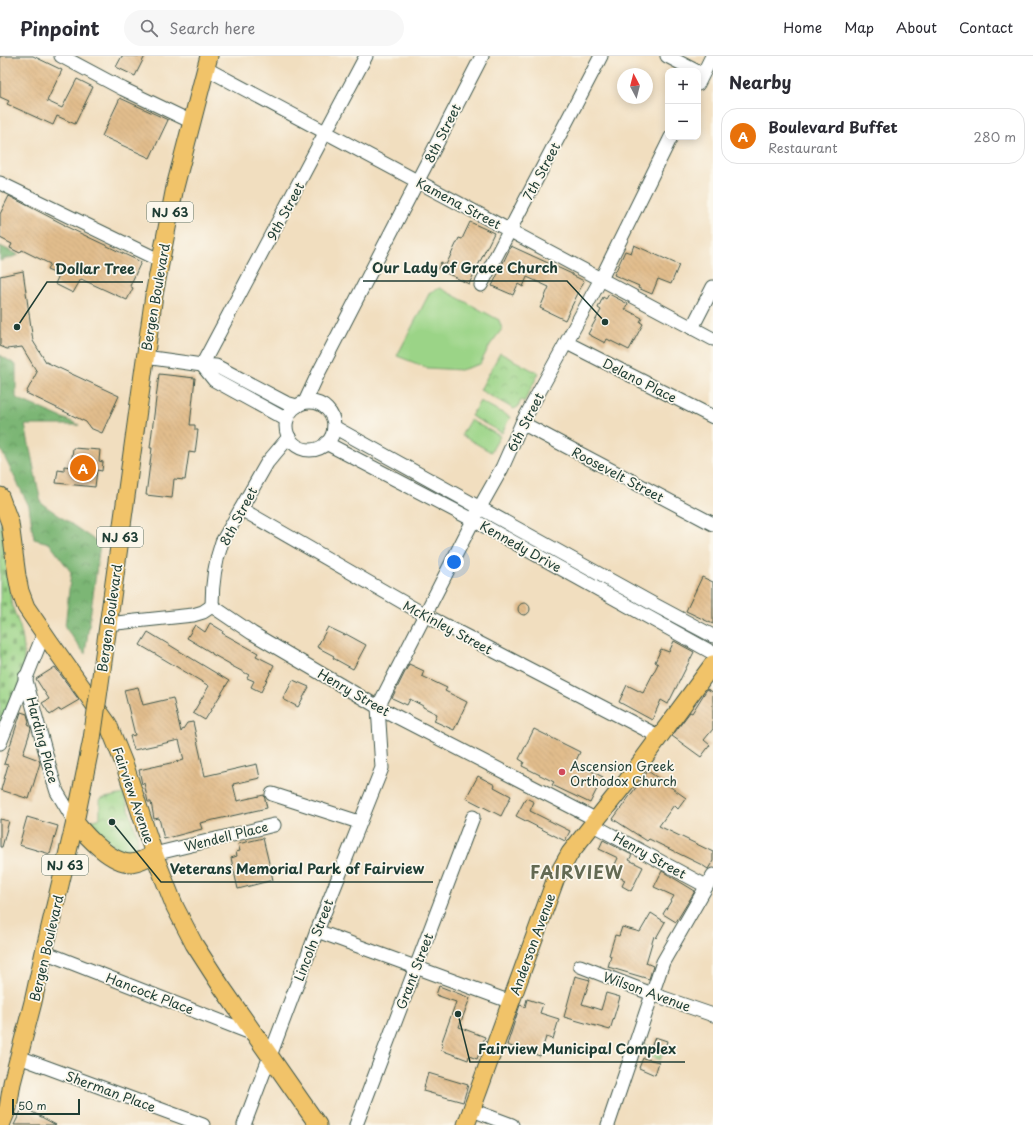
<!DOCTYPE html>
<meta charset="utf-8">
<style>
:root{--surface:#fff;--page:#f7f7f7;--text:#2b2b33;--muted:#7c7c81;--line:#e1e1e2;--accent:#d1495b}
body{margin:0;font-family:"Playpen Sans",sans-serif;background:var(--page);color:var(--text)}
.controls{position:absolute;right:12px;top:12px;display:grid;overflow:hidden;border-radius:8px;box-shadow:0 2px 10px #0003}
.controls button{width:36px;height:36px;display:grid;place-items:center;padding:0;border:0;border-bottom:1px solid var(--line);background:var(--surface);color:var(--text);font:20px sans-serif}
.compass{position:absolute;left:617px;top:12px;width:36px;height:36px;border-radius:50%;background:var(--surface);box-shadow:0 2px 10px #0003;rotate:353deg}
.scale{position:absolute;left:12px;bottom:10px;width:68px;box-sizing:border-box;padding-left:4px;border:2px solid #1f3d34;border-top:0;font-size:11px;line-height:14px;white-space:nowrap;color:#1f3d34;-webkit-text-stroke:3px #fbf7ec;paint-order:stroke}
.you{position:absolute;left:454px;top:506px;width:14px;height:14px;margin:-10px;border:3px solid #fff;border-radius:50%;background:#1a73e8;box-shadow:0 0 0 6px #1a73e833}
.badge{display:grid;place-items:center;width:26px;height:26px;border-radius:50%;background:var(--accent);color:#fff;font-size:13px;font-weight:700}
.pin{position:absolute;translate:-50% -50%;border:2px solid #fff;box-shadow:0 1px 4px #0006}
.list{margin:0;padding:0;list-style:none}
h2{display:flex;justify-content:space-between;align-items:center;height:52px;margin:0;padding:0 16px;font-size:17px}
h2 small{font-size:13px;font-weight:400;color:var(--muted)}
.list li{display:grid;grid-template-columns:26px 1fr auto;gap:12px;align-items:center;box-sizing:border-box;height:56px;margin:0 8px 8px;padding:0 8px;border:1px solid var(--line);border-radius:16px}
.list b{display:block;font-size:15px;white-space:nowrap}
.list p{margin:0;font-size:13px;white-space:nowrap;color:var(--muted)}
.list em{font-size:13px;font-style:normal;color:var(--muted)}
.icon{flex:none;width:22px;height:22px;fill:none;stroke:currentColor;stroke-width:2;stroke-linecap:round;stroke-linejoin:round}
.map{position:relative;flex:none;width:713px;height:1069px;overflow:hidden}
header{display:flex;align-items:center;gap:24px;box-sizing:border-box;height:56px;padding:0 20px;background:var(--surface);border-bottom:1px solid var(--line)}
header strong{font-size:19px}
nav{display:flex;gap:22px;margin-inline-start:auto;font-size:14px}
.search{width:280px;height:36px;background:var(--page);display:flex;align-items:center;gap:10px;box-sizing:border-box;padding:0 14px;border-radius:22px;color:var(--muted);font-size:15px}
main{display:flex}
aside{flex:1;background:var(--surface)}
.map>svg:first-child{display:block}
</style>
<header>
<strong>Pinpoint</strong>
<div class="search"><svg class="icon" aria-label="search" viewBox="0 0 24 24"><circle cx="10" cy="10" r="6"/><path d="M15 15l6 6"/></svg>Search here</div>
<nav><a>Home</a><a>Map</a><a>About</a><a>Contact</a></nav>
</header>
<main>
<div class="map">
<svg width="713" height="1069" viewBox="0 0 713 1069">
<defs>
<pattern id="grass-dots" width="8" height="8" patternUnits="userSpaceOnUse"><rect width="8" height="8" fill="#9bd487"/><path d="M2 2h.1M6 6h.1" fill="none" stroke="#7ead6f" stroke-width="1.8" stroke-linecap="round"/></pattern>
<pattern id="forest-crowns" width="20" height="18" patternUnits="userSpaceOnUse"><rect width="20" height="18" fill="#7cb674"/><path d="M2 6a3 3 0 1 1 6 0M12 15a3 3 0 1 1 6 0" fill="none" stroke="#659560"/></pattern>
<pattern id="cemetery-stones" width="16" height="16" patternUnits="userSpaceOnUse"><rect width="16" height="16" fill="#9bd487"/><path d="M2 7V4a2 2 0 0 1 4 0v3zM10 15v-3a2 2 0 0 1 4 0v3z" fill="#7ead6f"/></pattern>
<pattern id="park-crowns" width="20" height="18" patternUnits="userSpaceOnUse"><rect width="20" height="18" fill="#9bd487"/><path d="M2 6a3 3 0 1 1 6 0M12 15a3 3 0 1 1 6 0" fill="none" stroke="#7ead6f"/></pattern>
<pattern id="building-back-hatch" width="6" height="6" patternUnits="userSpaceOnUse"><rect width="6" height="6" fill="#e2bd8d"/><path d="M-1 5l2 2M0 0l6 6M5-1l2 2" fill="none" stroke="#c1a37a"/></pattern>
</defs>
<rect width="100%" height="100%" fill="#fbf7ec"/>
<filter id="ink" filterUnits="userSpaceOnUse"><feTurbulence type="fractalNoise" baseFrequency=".025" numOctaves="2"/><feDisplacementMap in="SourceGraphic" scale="8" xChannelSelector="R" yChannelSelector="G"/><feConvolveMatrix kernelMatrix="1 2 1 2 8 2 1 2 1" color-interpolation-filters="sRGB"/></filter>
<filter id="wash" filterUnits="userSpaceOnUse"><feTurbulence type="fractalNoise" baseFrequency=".012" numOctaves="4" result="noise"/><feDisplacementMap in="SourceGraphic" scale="16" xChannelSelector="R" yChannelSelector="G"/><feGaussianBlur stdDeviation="0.9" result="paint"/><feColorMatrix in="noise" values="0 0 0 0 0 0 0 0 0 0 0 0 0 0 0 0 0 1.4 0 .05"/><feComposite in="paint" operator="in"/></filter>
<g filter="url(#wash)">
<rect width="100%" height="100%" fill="#f1debf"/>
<!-- grass -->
<path fill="url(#grass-dots)" stroke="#5d885e" d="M642,988L664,994L660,1004L640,996Z"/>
<!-- forest -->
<g fill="url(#forest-crowns)" stroke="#4e7a54">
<path d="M0,190L19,199L0,205Z"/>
<path d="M0,299L16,309V342L79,369H25L41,447L100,488L85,598L65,571L71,516L49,487L34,483L29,450L0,392Z"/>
</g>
<!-- cemetery -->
<path fill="url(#cemetery-stones)" stroke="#5d885e" d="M0,462C7,489 7,517 11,544C13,556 20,567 22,579C30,617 13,649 0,682Z"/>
<!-- park -->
<g fill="url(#park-crowns)" stroke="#5d885e">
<path d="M500,297L534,315L535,314L539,317L524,346L521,344L518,351L514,353L480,334Z"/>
<path d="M124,738L137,779L138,785L136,793C123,805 100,777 91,768V764H95L100,762V743Z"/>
</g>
<!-- pitch -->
<g fill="#9bd487" stroke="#5d885e">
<path d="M440,232L499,264L502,273L490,289L480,308L461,314L428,312L397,300L430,236Z"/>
<path d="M480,345L510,361L502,377L471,360Z"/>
<path d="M470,364L500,380L491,396L461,379Z"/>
</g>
<g id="blocks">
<!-- building -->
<g fill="url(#building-back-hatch)">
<path d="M0,0H33L62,14L47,45L62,52L77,23L93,31L75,68L57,60L53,69L7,48L9,45L0,41Z"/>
<path d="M122,0H145L135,20L116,11Z"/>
<path d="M120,42L168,64L150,102L102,80Z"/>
<path d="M9,140L65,169V170L141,206L130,230L133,232L127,244L81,223L73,237L55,228L59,219L47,214L50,208L22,194L20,197L10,192L12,188L0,182V158Z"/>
<path d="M470,166L494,177L469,228L438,213L441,206L446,209L459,182L462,183Z"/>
<path d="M634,189L679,209L671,228L658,223L652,238L638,232L639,230L614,219L625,195L631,197Z"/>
<path d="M511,190L572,218V219L584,225L565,264L540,252L549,231L527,221L523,231L518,228L513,239L492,230Z"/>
<path d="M23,215L33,285L46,306L119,340L102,377L90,372L86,366L26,337L37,316L22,291L7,293L0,290V220Z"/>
<path d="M609,238L628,248L625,253L642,262L640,266L643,268L629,294L607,283L605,287L588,278L601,254L598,252L603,241L606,243Z"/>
<path d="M159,318L195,322L190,369H195V374H198L195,397L189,396L185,424L174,423L172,442L146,439L152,392H150Z"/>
<path d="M73,392L100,394L99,405L103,406L102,415L97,414L95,431L56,427L58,414L64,415V410L71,411Z"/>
<path d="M702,521L713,526V568L686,555Z"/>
<circle cx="524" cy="553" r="6"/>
<path d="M210,567L223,575L222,577L258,597L256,600L274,609L261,636L251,631L254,625L247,622L249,619L230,609V608L212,598V597L187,582L195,569L205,576Z"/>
<path d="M328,571L345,579L346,578L366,589L353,613L333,602L334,600L317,591Z"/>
<path d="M148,576L229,625L205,664L193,657L209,630L140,589Z"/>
<path d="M674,585L694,596L668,648L661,644L652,664L619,646L627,629L643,637L658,608L655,606L661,593L669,596Z"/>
<path d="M409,608L424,615L422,620L447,632L445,635L467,646L454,674L434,665L437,658L423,651V650L410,643L407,649L392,642Z"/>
<path d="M55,611L79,644L60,655L59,653L50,659L42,647L49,643L36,623Z"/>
<path d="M293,624L309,631L298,651L283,643Z"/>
<path d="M138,631L143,649L173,642L181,676L187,667L193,666L205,720L257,708L260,722L233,728L237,745L264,739L267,752L200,767L202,773L164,783L159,762L154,763L151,746H148L144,727L142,728L139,714L184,704L179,684L134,694L130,680L135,679L124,634Z"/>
<path d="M707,633L713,636V673L704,684L710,689L701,701L672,680L690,656L692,657Z"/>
<path d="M21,656L27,658L29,666L28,669L30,670L31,673L23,698L39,704L40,707L29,743L1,734L8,709L4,708Z"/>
<path d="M534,673L580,696L575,707L603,721L590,747L552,729L554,726L522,710L524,706L519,703Z"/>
<path d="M648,715L686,742L678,753L674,749L659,770L713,796V805L708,813L702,809L649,783L647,785L613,763Z"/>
<path d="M478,720L495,729L494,731L511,740L501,760L466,742Z"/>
<path d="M526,742L534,746L530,755L570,775L565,785L516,760Z"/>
<path d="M27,761L58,770L50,798L19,789Z"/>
<path d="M0,763L9,765L2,791H0Z"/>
<path d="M263,782L273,824L238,833L231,802L237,800L236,796L240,795L238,788Z"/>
<path d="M603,784L632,799L629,804L643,811L631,835L622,830L625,824L611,817L618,802L599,793Z"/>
<path d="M662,815L695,835L676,866L663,858L674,840L654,831Z"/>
<path d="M651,857L665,866L656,882L654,880L646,907L653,910L649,923L608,911L611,900L609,899L615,879L619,880L622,871L640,876Z"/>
<path d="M575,920L590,924L582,948L601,954L606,937L620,941L610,974L564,961Z"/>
<path d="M439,930L470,942L459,971L485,981L477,1003L469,1000L468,1004L441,994L443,989L441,988L456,946L436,939Z"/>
<path d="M527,943L543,948L540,957L559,963L553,983L546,981L540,1000L507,989L520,949L525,951Z"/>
<path d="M655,981L667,985L665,993L652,989Z"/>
<path d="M643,1002L659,1006L655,1019L639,1012Z"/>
<path d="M428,1017L468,1029L463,1046L423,1035Z"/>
<path d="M23,1051L56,1069H14Z"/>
</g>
</g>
</g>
<g filter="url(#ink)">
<use href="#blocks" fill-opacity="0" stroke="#3e5549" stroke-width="1"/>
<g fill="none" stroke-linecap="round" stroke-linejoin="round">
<!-- minor casing -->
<g stroke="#3e5549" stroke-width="15">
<g id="minor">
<path d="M61,0L123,33L192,66"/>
<path d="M667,0L696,15"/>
<path d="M205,12L713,283"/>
<path d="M698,28L712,0"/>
<path d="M0,127L161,205"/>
<path d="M481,229L601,0"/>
<path d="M692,272L713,231"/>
<path d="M567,287L713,361"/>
<path d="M145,301L202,309L216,310L286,347L297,350"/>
<path d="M202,309L366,0"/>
<path d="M202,309L214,324L287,364"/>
<path d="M305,346L318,318L482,0"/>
<circle cx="310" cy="370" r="24"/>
<path d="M522,367L713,468"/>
<path d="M334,371L655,549L713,580"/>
<path d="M326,387L477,466L713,597"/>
<path d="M241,453L425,559L660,681"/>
<path d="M212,550C212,529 215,506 222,486L267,407L289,381"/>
<path d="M107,568L193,559L203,556L212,550L252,577L378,651L597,764"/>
<path d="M25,621L52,720L57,736L75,766"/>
<path d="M0,687L44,577"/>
<path d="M272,738L359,766"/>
<path d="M593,769L706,830"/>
<path d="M154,798L274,769"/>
<path d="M317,875L511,946"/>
<path d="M44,896L256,979"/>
<path d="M580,910L652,938L713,959"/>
<path d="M19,1001L203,1069"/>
<path d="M472,1054L512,1069"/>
<path d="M244,1069L317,875L382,712L378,651L480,451L502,412L522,367L601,223L671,81"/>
<path d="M356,1069L473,761"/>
<path d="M608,1069L663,906L713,819"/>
</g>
</g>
<!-- major casing -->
<g stroke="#3e5549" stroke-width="19">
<g id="major">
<path d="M0,440L10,467L17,520L20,535L26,551L50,586L108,668L125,710L154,798L175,851L194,888L221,930L318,1069"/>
<path d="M102,613L154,239L175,131L209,0"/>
<path d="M75,766C87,781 111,807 131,807C140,806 147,802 154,798"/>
<path d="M1,1069L8,1052L12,1027L33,946L44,896L75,766L92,683"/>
<path d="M466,1069L556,822L570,797L627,725L713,608"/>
</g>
</g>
<!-- minor -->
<use href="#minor" stroke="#fff" stroke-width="13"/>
<!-- major -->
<use href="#major" stroke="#f1c369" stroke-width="17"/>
<!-- major-bridge casing -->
<g stroke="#3e5549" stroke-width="19" stroke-linecap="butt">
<path id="major-bridge" d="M92,683L102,613"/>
</g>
<!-- major-bridge -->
<use href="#major-bridge" stroke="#f1c369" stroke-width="17"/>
</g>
</g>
<!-- markers -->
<circle fill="#d1495b" stroke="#fbf7ec" stroke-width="1.5" cx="562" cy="716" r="4"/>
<g text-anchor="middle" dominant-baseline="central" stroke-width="3.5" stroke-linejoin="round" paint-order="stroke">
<!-- shield labels -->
<g fill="#fbf7ec" stroke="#61756b" stroke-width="1">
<rect x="147" y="146" width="46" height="20" rx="3"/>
<rect x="97" y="471" width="46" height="20" rx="3"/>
<rect x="42" y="799" width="46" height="20" rx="3"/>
</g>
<g font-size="12" font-weight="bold" fill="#1f3d34">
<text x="170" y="156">NJ 63</text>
<text x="120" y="481">NJ 63</text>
<text x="65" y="809">NJ 63</text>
</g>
<!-- street labels -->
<g font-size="13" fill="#1f3d34" stroke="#fbf7ec">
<text transform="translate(442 77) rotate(-63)">8th Street</text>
<text transform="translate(541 115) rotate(-62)">7th Street</text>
<text transform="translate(459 147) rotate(28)">Kamena Street</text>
<text transform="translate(285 155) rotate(-62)">9th Street</text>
<text transform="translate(155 241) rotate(-80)">Bergen Boulevard</text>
<text transform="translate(640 324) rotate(27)">Delano Place</text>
<text transform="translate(525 366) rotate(-63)">6th Street</text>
<text transform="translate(618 418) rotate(28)">Roosevelt Street</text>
<text transform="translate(238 460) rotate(-62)">8th Street</text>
<text transform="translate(521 490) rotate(29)">Kennedy Drive</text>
<text transform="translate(109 562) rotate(-82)">Bergen Boulevard</text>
<text transform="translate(448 571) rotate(28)">McKinley Street</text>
<text transform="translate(354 636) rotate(30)">Henry Street</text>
<text transform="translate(43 684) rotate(75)">Harding Place</text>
<text transform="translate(134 739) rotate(71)">Fairview Avenue</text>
<text transform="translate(226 780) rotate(-14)">Wendell Place</text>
<text transform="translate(650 799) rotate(29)">Henry Street</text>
<text transform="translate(313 884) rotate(-69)">Lincoln Street</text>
<text transform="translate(532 888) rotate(-70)">Anderson Avenue</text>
<text transform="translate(46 892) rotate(-77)">Bergen Boulevard</text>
<text transform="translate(414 915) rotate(-69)">Grant Street</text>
<text transform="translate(647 935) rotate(20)">Wilson Avenue</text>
<text transform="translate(150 937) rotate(21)">Hancock Place</text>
<text transform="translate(111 1035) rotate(20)">Sherman Place</text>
</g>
<!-- poi labels -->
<g font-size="13" fill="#1f3d34" stroke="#fbf7ec" text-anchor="start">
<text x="570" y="709">Ascension Greek<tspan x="570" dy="15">Orthodox Church</tspan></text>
</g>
<!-- district labels -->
<g font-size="17" font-weight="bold" letter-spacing="1" fill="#636a53" stroke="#fbf7ec">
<text x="577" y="816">FAIRVIEW</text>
</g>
</g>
<!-- callouts -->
<path fill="none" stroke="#1f3d34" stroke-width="1.5" d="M605 266L567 225H363M17 271L47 226H143M112 766L161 826H433M458 958L470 1006H685"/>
<g fill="#1f3d34" stroke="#fbf7ec" stroke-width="1.5">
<circle cx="605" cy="266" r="4"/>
<circle cx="17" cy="271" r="4"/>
<circle cx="112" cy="766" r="4"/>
<circle cx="458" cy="958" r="4"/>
</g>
<g font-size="14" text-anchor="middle" font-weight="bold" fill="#1f3d34" stroke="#fbf7ec" stroke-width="3.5" stroke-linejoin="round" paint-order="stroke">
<text x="465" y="217">Our Lady of Grace Church</text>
<text x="95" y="218">Dollar Tree</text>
<text x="297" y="818">Veterans Memorial Park of Fairview</text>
<text x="577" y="998">Fairview Municipal Complex</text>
</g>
</svg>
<div class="controls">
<button>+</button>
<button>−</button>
</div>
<svg class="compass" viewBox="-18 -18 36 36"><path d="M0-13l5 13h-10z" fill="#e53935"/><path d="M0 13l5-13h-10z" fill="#7c7c81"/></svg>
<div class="scale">50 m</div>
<div class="you"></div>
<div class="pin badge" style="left:83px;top:412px;background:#e8710a">A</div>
</div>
<aside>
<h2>Nearby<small></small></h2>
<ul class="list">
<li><span class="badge" style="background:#e8710a">A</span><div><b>Boulevard Buffet</b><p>Restaurant</p></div><em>280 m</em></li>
</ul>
</aside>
</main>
